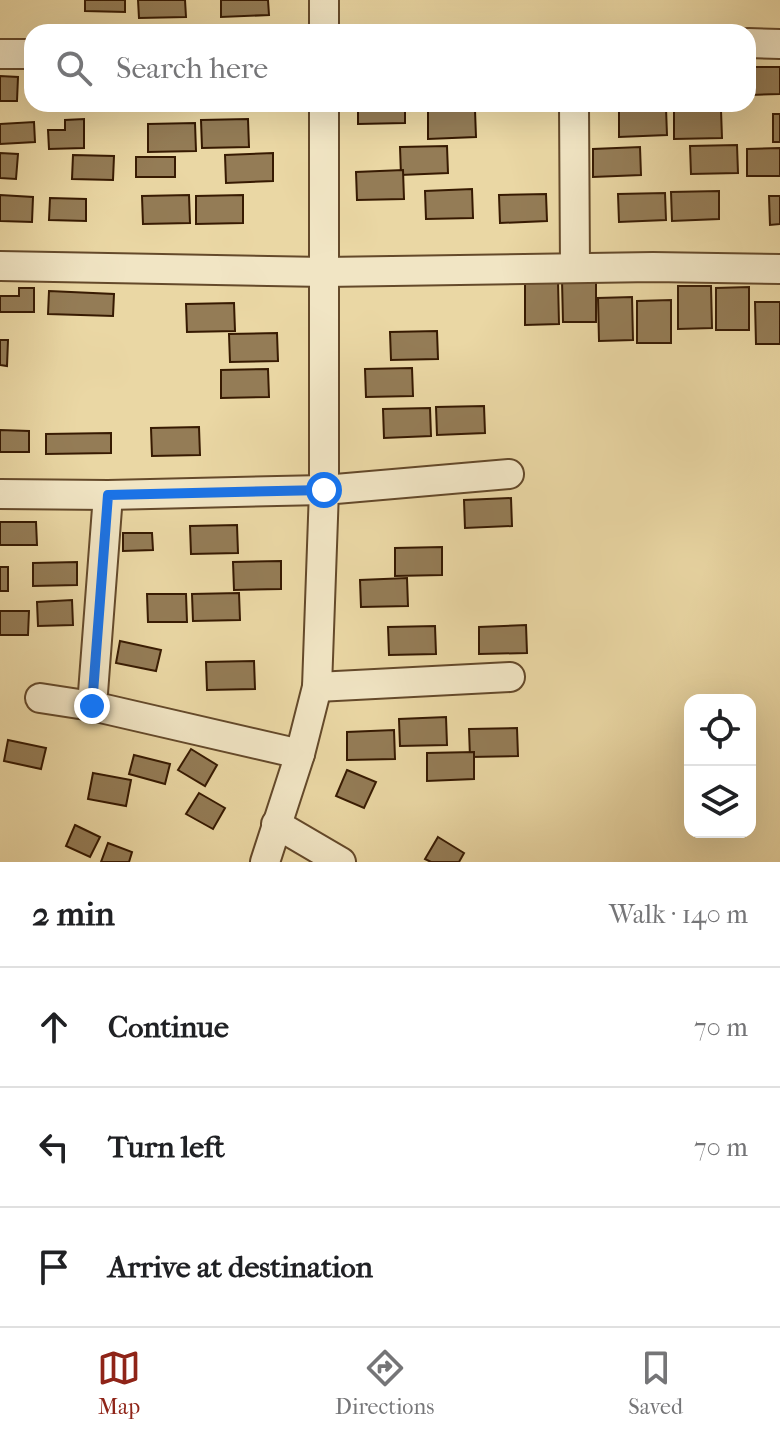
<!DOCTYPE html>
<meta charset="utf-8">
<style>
:root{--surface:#fff;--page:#f2f2f2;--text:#202124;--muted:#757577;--line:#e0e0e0;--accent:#8f2418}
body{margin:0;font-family:"IM FELL French Canon",serif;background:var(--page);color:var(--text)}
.controls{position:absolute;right:24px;bottom:24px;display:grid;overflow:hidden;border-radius:16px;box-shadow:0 8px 32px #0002}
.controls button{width:72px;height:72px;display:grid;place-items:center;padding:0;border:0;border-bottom:2px solid var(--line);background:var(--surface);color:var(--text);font:40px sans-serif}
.stop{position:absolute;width:24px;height:24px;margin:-18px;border:6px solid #1a73e8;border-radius:50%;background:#fff}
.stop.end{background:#1a73e8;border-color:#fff;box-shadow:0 2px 8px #0008}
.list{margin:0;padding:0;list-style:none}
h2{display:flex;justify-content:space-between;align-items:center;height:104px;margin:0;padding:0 32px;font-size:34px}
h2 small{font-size:26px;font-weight:400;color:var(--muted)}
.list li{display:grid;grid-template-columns:52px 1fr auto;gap:24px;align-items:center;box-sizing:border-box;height:120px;padding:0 32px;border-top:2px solid var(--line)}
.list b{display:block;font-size:30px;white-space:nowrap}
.list em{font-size:26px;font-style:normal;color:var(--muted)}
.icon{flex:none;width:44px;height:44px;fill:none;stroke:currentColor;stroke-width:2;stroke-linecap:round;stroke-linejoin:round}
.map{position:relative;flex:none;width:780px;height:862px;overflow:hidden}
.search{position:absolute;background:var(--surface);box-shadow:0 8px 32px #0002;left:24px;right:24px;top:24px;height:88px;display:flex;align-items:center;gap:20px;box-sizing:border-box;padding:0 28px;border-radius:24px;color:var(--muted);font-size:30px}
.sheet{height:464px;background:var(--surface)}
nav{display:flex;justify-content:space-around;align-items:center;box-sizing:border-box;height:112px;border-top:2px solid var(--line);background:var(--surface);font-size:22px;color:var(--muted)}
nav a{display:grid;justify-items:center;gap:4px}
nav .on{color:var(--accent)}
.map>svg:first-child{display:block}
</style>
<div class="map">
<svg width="780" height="862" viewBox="0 0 780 862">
<rect width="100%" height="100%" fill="#ead7a4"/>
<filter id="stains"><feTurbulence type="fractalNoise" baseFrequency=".0025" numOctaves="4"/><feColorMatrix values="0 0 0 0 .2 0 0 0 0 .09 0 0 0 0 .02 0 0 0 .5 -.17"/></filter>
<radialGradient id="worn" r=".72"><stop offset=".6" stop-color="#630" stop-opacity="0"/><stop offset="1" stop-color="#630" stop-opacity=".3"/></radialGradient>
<!-- building -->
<g fill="#947c56" stroke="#371a02" stroke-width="2">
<path d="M85,0H125V12L85,11Z"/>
<path d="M138,0H185L186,17L139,18Z"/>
<path d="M221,0H268L269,15L221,17Z"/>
<path d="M750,67H780V94L751,95Z"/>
<path d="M0,76L18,77L17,101H0Z"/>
<path d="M222,104H269L270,108L222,110Z"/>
<path d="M358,104H405V123L358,124Z"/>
<path d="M666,108L667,135L619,137V109Z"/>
<path d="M475,110L476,137L428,139V111Z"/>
<path d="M721,110L722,138L674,139V111Z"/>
<rect x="773" y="114" width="7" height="28"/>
<path d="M84,119V148L49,149L48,130H65V120Z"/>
<path d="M248,119L249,147L202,148L201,120Z"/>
<path d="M34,122L35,142L0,144V124Z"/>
<path d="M195,123L196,151L148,152V124Z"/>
<path d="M737,145L738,173L691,174L690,146Z"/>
<path d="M447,146L448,173L401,175L400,147Z"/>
<path d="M640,147L641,175L593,177V149Z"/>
<path d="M780,148V176H747V149Z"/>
<path d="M0,153L18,154L16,179L0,178Z"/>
<path d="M273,153V181L226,183L225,155Z"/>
<path d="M73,155L114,156L113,180L72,179Z"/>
<rect x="136" y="157" width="39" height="20"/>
<path d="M403,170L404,199L357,200L356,172Z"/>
<path d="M472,189L473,218L426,219L425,191Z"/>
<path d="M719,191V219L672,221L671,192Z"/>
<path d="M665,193L666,220L619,222L618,194Z"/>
<path d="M546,194L547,221L500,223L499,195Z"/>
<path d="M0,195L33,197L32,222L0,221Z"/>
<path d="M189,195L190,223L143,224L142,196Z"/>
<path d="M243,195V223L196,224V196Z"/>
<path d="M769,196H780V224L770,225Z"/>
<path d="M50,198L86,199V221L49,220Z"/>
<path d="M596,279V322H563L562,280Z"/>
<path d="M558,281L559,324L525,325V282Z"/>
<path d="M678,286H711L712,328L678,329Z"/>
<path d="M749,287V330H716V288Z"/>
<path d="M19,288H34V312H0V296H19Z"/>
<path d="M49,291L114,294L113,316L48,314Z"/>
<path d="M632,297L633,340L599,341L598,298Z"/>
<path d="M671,300V343H637V301Z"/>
<path d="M755,302H780V344H756Z"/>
<path d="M234,303L235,331L187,332L186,304Z"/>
<path d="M437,331L438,359L391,360L390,332Z"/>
<path d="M277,333L278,361L230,362L229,334Z"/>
<path d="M0,340H8L7,366L0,365Z"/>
<path d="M412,368L413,396L366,397L365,369Z"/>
<path d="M268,369L269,397L221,398V370Z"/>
<path d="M484,406L485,433L437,435L436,407Z"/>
<path d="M430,408L431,436L384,438L383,409Z"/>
<path d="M199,427L200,455L152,456L151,428Z"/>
<path d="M0,430L29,431V452H0Z"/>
<path d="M111,433V453L46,454V434Z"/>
<path d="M511,498L512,526L465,528L464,500Z"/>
<path d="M0,522H36L37,545H0Z"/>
<path d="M237,525L238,553L191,554L190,526Z"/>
<path d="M123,533H152L153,550L123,551Z"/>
<path d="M442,547V575L395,576V548Z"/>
<path d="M281,561V589L234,590L233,562Z"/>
<path d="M77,562V585L33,586V563Z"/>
<rect x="0" y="567" width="8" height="24"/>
<path d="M407,578L408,606L361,607L360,580Z"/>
<path d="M239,593L240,620L193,621L192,594Z"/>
<path d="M147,594H186L187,622H148Z"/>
<path d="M72,600L73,625L38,626L37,602Z"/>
<path d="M0,611H29L28,635H0Z"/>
<path d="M526,625L527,653L479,654V627Z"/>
<path d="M435,626L436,654L389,655L388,627Z"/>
<path d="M120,641L161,650L156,671L116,663Z"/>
<path d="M254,661L255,689L207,690L206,662Z"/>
<path d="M446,717L447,745L400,746L399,719Z"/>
<path d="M517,728L518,756L470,757L469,729Z"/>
<path d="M394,730L395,759L347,760V732Z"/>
<path d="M8,740L46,748L41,769L4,761Z"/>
<path d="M191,749L217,765L205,786L178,770Z"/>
<path d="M474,752V779L427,781V753Z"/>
<path d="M134,755L170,764L165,784L129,774Z"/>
<path d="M347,770L376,782L364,808L336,796Z"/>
<path d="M93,773L131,780L126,806L88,799Z"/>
<path d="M199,793L225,808L213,829L186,814Z"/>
<path d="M75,825L100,837L90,857L66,846Z"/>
<path d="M438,837L464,853L459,862H431L425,859Z"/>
<path d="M108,843L132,852L129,862H101Z"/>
</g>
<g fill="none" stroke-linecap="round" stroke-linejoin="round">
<!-- minor casing -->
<g stroke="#64492a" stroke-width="32">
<g id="minor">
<path d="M324,0V32"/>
<path d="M748,43L780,44"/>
<path d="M0,54H32"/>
<path d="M574,104L575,268"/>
<path d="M0,266L325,272L653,267L780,269"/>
<path d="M0,494L108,495L324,490L509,474"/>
<path d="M317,687L510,677"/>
<path d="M40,698L92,706L300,754"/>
<path d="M92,706L108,495"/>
<path d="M276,824L341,862"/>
<path d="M265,862L300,754L317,687L324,490V104"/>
</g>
</g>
<!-- minor -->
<use href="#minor" stroke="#f1e5c4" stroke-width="28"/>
</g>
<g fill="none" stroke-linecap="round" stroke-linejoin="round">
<!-- route -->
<path stroke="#1a73e8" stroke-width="10" d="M92,706L108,495L324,490"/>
</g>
<rect width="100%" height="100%" filter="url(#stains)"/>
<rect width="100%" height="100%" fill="url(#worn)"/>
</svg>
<div class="controls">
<button><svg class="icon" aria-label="locate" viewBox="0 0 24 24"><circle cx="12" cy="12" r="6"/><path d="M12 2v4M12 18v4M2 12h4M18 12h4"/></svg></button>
<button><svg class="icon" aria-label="layers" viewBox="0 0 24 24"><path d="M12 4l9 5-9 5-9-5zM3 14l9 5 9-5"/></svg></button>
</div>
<div class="stop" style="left:324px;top:490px"></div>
<div class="stop end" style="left:92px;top:706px"></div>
<div class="search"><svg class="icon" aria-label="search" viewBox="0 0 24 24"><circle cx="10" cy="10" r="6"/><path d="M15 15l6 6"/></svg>Search here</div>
</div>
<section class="sheet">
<h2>2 min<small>Walk · 140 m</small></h2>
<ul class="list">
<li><svg class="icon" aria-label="ahead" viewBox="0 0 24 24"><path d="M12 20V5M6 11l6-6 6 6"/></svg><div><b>Continue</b></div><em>70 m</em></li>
<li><svg class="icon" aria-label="left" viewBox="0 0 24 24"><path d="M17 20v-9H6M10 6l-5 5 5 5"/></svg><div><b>Turn left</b></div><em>70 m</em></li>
<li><svg class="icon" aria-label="arrive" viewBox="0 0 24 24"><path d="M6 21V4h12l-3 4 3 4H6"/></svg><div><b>Arrive at destination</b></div></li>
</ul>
</section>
<nav>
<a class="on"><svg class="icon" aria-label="map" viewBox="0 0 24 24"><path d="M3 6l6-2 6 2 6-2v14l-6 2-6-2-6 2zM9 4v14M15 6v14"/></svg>Map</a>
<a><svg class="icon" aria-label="directions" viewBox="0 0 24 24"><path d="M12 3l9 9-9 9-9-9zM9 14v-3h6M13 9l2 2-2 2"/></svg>Directions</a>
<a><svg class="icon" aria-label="saved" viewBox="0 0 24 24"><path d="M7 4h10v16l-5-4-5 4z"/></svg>Saved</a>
</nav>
